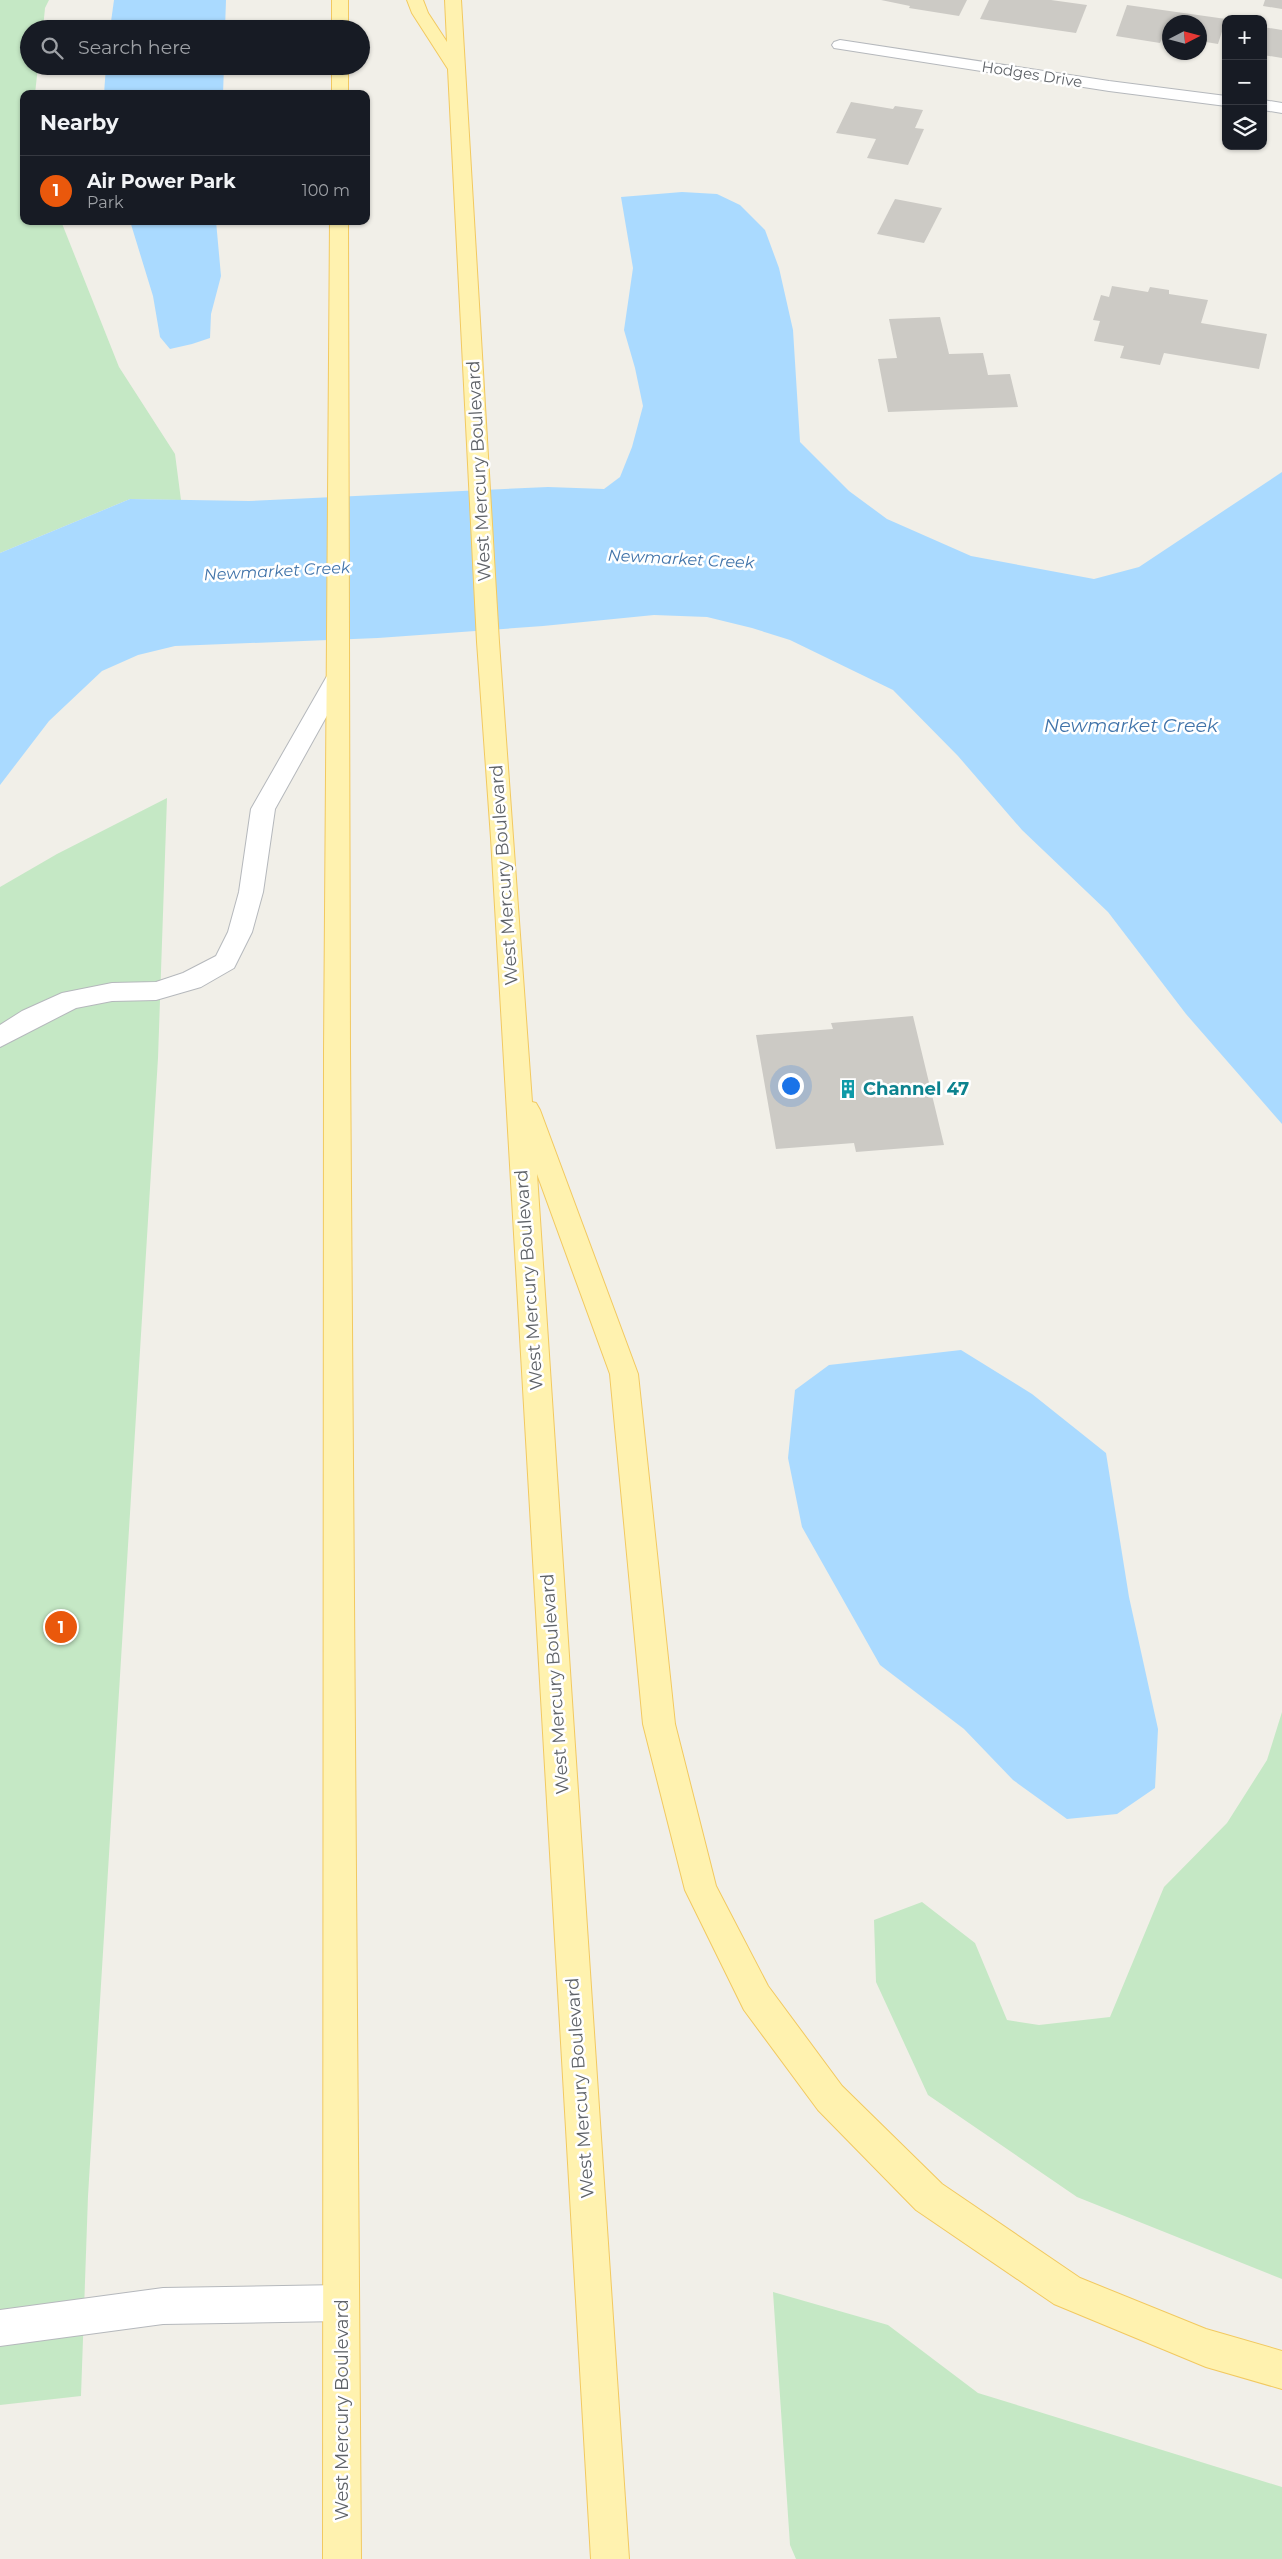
<!DOCTYPE html>
<meta charset="utf-8">
<style>
:root{--surface:#171b24;--page:#242831;--text:#f1f3f6;--muted:#9ea1a6;--line:#363941;--accent:#ea580c}
body{margin:0;font-family:Montserrat,sans-serif;background:var(--page);color:var(--text)}
.controls{position:absolute;right:15px;top:15px;display:grid;overflow:hidden;border-radius:10px;box-shadow:0 1px 4px #0004}
.controls button{width:45px;height:45px;display:grid;place-items:center;padding:0;border:0;border-bottom:1px solid var(--line);background:var(--surface);color:var(--text);font:25px sans-serif}
.compass{position:absolute;left:1162px;top:15px;width:45px;height:45px;border-radius:50%;background:var(--surface);box-shadow:0 1px 4px #0004;rotate:84deg}
.you{position:absolute;left:790px;top:1085px;width:18px;height:18px;margin:-12px;border:4px solid #fff;border-radius:50%;background:#1a73e8;box-shadow:0 0 0 8px #1a73e833}
.badge{display:grid;place-items:center;width:32px;height:32px;border-radius:50%;background:var(--accent);color:#fff;font-size:16px;font-weight:700}
.pin{position:absolute;translate:-50% -50%;border:2px solid #fff;box-shadow:0 1px 5px #0006}
.list{margin:0;padding:0;list-style:none}
h2{display:flex;justify-content:space-between;align-items:center;height:65px;margin:0;padding:0 20px;font-size:21px}
h2 small{font-size:16px;font-weight:400;color:var(--muted)}
.list li{display:grid;grid-template-columns:32px 1fr auto;gap:15px;align-items:center;box-sizing:border-box;height:70px;padding:0 20px;border-top:1px solid var(--line)}
.list b{display:block;font-size:19px;white-space:nowrap}
.list p{margin:0;font-size:16px;white-space:nowrap;color:var(--muted)}
.list em{font-size:16px;font-style:normal;color:var(--muted)}
.icon{flex:none;width:28px;height:28px;fill:none;stroke:currentColor;stroke-width:2;stroke-linecap:round;stroke-linejoin:round}
.map{position:relative;flex:none;width:1282px;height:2559px;overflow:hidden}
.search{position:absolute;background:var(--surface);box-shadow:0 1px 4px #0004;left:20px;top:20px;width:350px;height:55px;display:flex;align-items:center;gap:12px;box-sizing:border-box;padding:0 18px;border-radius:28px;color:var(--muted);font-size:19px}
.panel{position:absolute;background:var(--surface);box-shadow:0 1px 4px #0004;left:20px;top:90px;width:350px;height:135px;border-radius:10px}
.map>svg:first-child{display:block}
</style>
<div class="map">
<svg width="1282" height="2559" viewBox="0 0 1282 2559">
<rect width="100%" height="100%" fill="#f1efe8"/>
<!-- green -->
<g fill="#c5e8c5">
<path d="M0,0H49L45,8L43,29H29V66H38L35,94H24V221H61L119,367L175,454L181,500L130,499L0,553Z"/>
<path d="M167,798L158,1058L88,2196L81,2396L0,2405V887L57,854Z"/>
<path d="M1282,1712V2279L1077,2197L928,2095L876,1982L874,1920L922,1902L975,1943L1007,2020L1039,2025L1110,2017L1164,1887L1227,1823L1267,1760Z"/>
<path d="M773,2292L888,2325L978,2393L1282,2487V2559H796L790,2545Z"/>
</g>
<!-- water -->
<g fill="#aadaff">
<path d="M114,0H226L225,29H110Z"/>
<path d="M106,66H224L223,94H104Z"/>
<path d="M682,192L717,194L740,205L765,230L779,268L793,330L800,442L849,491L887,519L971,556L1094,579L1139,567L1282,472V1124L1186,1014L1108,912L1022,830L958,756L893,690L790,640L752,628L707,617L654,615L543,626L378,638L175,646L138,655L102,671L49,721L0,785V553L130,499L249,501L548,487L604,489L620,477L632,447L643,406L635,368L624,330L633,268L621,197Z"/>
<path d="M130,221H216L221,276L211,314L210,338L192,344L170,349L160,337L153,296Z"/>
<path d="M961,1350L1032,1394L1106,1453L1129,1597L1158,1729L1155,1788L1117,1814L1067,1819L1013,1780L964,1729L880,1665L802,1527L788,1458L795,1390L829,1365Z"/>
</g>
<!-- building -->
<g fill="#cccac5">
<path d="M881,0H967L959,16L909,8L910,6Z"/>
<path d="M989,0H1051L1087,5L1076,33L980,19Z"/>
<path d="M1265,0H1282V9L1263,6Z"/>
<path d="M1127,5L1226,19L1218,44L1200,41V22H1170V36H1163L1160,43L1116,36Z"/>
<path d="M1263,27L1282,30V58L1263,55Z"/>
<path d="M851,102L893,109L895,106L923,110L915,128L924,129L908,165L867,158L876,139L836,133Z"/>
<path d="M895,199L942,208L924,243L877,234Z"/>
<path d="M1112,286L1148,292L1150,287L1169,290V294L1208,300L1201,323L1267,334L1259,369L1164,353L1160,365L1120,358L1124,346L1094,341L1100,321L1093,320L1101,295L1109,297Z"/>
<path d="M940,317L949,354L983,353L988,375L1010,374L1018,407L888,412L878,359L897,358L889,319Z"/>
<path d="M913,1016L944,1145L856,1152L854,1143L776,1149L756,1035L833,1029L831,1023Z"/>
</g>
<g fill="none" stroke-linecap="round" stroke-linejoin="round">
<!-- minor casing -->
<g stroke="#b5b8bc" stroke-width="2">
<g id="minor">
<path d="M840,40L1109,81L1226,96V106L1109,91L834,48L832,45L834,42Z"/>
<path d="M1263,100L1282,103V113L1263,110Z"/>
<path d="M338,669L346,671L349,676L275,809L263,892L252,932L234,968L201,987L156,1000L112,1001L76,1008L0,1047V1025L22,1011L62,993L112,983L156,982L183,973L216,956L228,932L239,892L251,809L327,676L330,671Z"/>
<path d="M341,2285L354,2290L359,2303L354,2316L341,2321L163,2324L0,2346V2310L163,2288Z"/>
</g>
</g>
<!-- major casing -->
<g stroke="#f2c960" stroke-width="2">
<g id="major">
<rect x="332" y="0" width="16" height="29"/>
<path d="M407,0H423L428,13L447,42L445,0H461L499,642L532,1102L536,1103L540,1110L638,1374L675,1724L716,1886L768,1986L842,2086L942,2184L1080,2278L1206,2329L1282,2351V2389L1206,2367L1054,2304L916,2210L818,2110L744,2010L685,1890L643,1724L610,1374L537,1174L629,2559H591L491,838L477,642L448,69L412,13Z"/>
<rect x="332" y="66" width="16" height="28"/>
<path d="M330,221H348L350,1051L361,2559H323L324,1051Z"/>
</g>
</g>
<!-- minor -->
<use href="#minor" fill="#fff" fill-rule="evenodd"/>
<!-- major -->
<use href="#major" fill="#fff2af" fill-rule="evenodd"/>
</g>
<!-- icons -->
<defs>
<g id="building-bare" transform="scale(1.5)"><path d="M-4-6H4V6H1V3H-1V6H-4ZM-2.5-4.3h1.7v1.8h-1.7ZM.8-4.3h1.7v1.8H.8ZM-2.5-1h1.7V.8h-1.7ZM.8-1h1.7V.8H.8Z" fill="#0f9aa8" stroke="#fff" stroke-width="2.5" paint-order="stroke"/></g>
</defs>
<g fill-rule="evenodd">
<use href="#building-bare" x="848" y="1089"/>
</g>
<g text-anchor="middle" dominant-baseline="central" stroke-width="5" stroke-linejoin="round" paint-order="stroke">
<!-- far-street labels -->
<g font-size="15" fill="#5f6368" stroke="#fff">
<text transform="translate(1032 74) rotate(9)">Hodges Drive</text>
</g>
<!-- far-water labels -->
<g font-size="16" font-style="italic" fill="#4174aa" stroke="#fff">
<text transform="translate(681 559) rotate(3)">Newmarket Creek</text>
<text transform="translate(277 571) rotate(-3)">Newmarket Creek</text>
</g>
<!-- street labels -->
<g font-size="18" fill="#5f6368" stroke="#fff">
<text transform="translate(479 471) rotate(-93)">West Mercury Boulevard</text>
<text transform="translate(504 875) rotate(-94)">West Mercury Boulevard</text>
<text transform="translate(529 1280) rotate(-94)">West Mercury Boulevard</text>
<text transform="translate(555 1684) rotate(-94)">West Mercury Boulevard</text>
<text transform="translate(580 2088) rotate(-94)">West Mercury Boulevard</text>
<text transform="translate(342 2410) rotate(-90)">West Mercury Boulevard</text>
</g>
<!-- culture labels -->
<g font-size="18" font-weight="bold" fill="#0d838f" stroke="#fff" text-anchor="start">
<text x="863" y="1089">Channel 47</text>
</g>
<!-- water labels -->
<g font-size="19" font-style="italic" fill="#4174aa" stroke="#fff">
<text x="1131" y="725">Newmarket Creek</text>
</g>
</g>
</svg>
<div class="controls">
<button>+</button>
<button>−</button>
<button><svg class="icon" aria-label="layers" viewBox="0 0 24 24"><path d="M12 4l9 5-9 5-9-5zM3 14l9 5 9-5"/></svg></button>
</div>
<svg class="compass" viewBox="-18 -18 36 36"><path d="M0-13l5 13h-10z" fill="#e53935"/><path d="M0 13l5-13h-10z" fill="#9ea1a6"/></svg>
<div class="you"></div>
<div class="pin badge" style="left:61px;top:1627px">1</div>
<div class="search"><svg class="icon" aria-label="search" viewBox="0 0 24 24"><circle cx="10" cy="10" r="6"/><path d="M15 15l6 6"/></svg>Search here</div>
<section class="panel">
<h2>Nearby<small></small></h2>
<ul class="list">
<li><span class="badge">1</span><div><b>Air Power Park</b><p>Park</p></div><em>100 m</em></li>
</ul>
</section>
</div>
